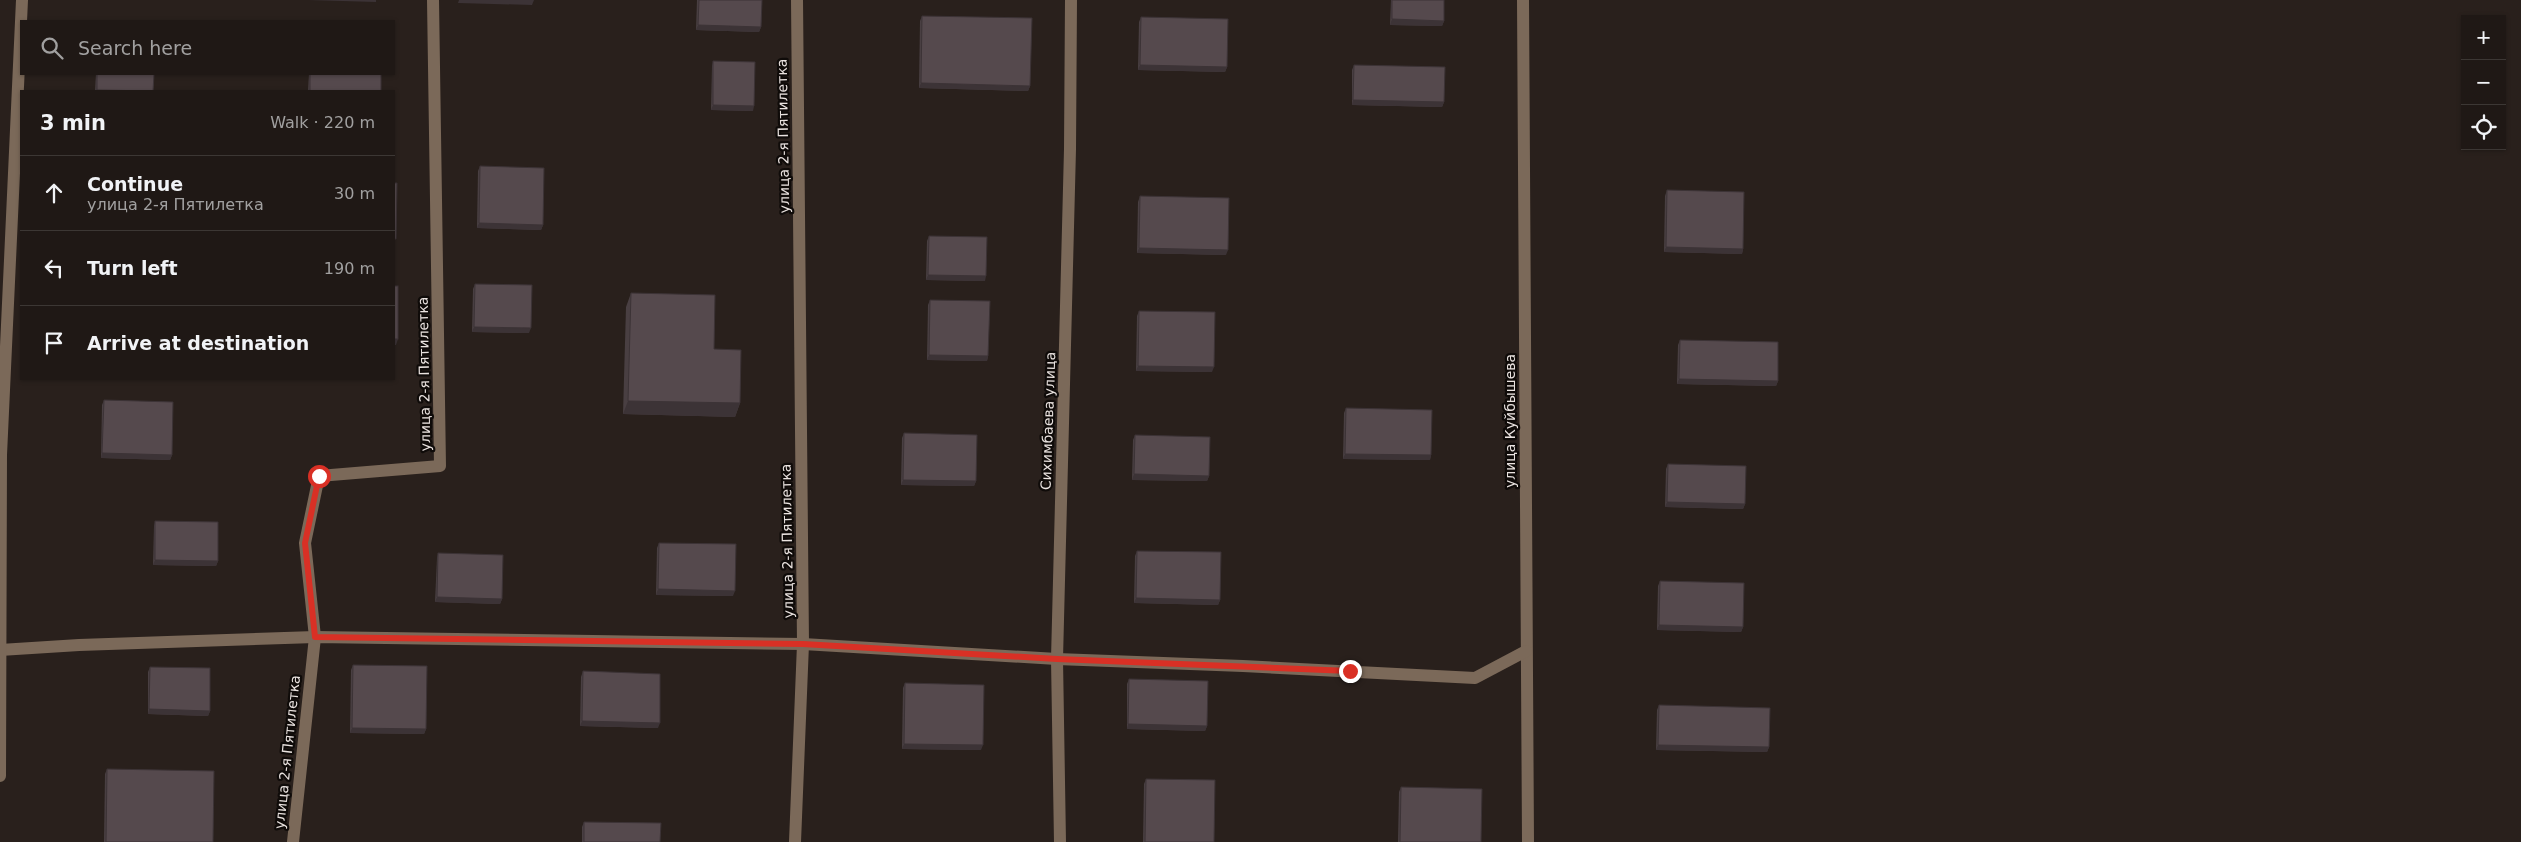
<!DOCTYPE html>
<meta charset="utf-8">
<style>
:root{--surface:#1f1815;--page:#27211e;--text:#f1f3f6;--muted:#a1a0a0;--line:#3c3734}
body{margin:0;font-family:"DejaVu Sans",sans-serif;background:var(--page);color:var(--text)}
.controls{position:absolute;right:15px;top:15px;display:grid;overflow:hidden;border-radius:0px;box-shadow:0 1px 4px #0004}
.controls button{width:45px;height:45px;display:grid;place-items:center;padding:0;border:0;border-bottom:1px solid var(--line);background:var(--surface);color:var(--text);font:25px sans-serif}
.stop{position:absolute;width:15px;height:15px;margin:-11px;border:4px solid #d93025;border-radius:50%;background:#fff}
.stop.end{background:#d93025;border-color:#fff;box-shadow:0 1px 5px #0008}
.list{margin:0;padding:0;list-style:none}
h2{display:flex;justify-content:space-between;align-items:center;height:65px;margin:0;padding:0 20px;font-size:21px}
h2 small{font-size:16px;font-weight:400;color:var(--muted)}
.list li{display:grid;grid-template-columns:32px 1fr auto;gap:15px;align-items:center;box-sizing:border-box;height:75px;padding:0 20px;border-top:1px solid var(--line)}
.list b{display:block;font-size:19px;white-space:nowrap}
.list p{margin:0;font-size:16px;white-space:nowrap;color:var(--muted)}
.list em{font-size:16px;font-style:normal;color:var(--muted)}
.icon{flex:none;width:28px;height:28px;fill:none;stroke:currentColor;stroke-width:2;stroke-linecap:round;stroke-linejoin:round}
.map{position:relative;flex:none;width:2521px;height:842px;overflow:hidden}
.search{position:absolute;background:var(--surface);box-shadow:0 1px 4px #0004;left:20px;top:20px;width:375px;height:55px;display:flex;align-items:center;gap:12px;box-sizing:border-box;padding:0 18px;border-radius:0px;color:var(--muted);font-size:19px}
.panel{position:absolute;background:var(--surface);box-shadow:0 1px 4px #0004;left:20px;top:90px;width:375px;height:290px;border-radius:0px}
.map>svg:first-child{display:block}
</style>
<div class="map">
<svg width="2521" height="842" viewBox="0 0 2521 842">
<rect width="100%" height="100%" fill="#29201c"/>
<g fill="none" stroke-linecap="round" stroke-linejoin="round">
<!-- minor -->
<g stroke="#7b6959" stroke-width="12">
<path d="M1523,0L1528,842"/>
<path d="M0,650L79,645L315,637L803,644L1057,659L1243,666L1475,678L1526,651"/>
<path d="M0,776L1,455L22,0"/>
<path d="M293,842L315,637L305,543L319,476L440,466L433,0"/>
<path d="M795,842L803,644L797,0"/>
<path d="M1060,842L1057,659L1070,149L1071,0"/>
</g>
</g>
<!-- wall -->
<g fill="#493f42">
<path d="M697,0H762L761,27L759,32L696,30Z"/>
<path d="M1391,0H1444V21L1442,26L1390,25Z"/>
<path d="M922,16L1030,86L1028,91L919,88L920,21Z"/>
<path d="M1141,17L1227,67L1225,72L1138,70L1139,22Z"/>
<path d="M713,61L753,111L711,110L712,66Z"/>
<path d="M1354,65L1444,102L1442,107L1352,105V70Z"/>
<path d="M96,74H154L153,91H95Z"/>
<path d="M309,74H381V91H308Z"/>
<path d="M480,166L543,225L541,230L477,228L478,171Z"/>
<path d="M1667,190L1743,249L1742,254L1664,252L1665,196Z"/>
<path d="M1140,196L1226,255L1137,253L1138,202Z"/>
<path d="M929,236L985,281L926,280L927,241Z"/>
<path d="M475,284L529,333L472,332L473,289Z"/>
<path d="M631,293L714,349L740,403L735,417L623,414L626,307Z"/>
<path d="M930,300L988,356L987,361L927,360L928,305Z"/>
<path d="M1139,311L1212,372L1136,371L1137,316Z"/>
<path d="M1680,340L1778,381L1776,386L1677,384L1678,345Z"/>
<path d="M104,400L172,455L170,460L101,458L102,405Z"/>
<path d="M1346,408L1431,455L1430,460L1343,459L1344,413Z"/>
<path d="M904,433L976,481L974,486L901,485L902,438Z"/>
<path d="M1135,435L1209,476L1207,481L1132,480L1133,440Z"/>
<path d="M1668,464L1745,504L1743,509L1665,507L1666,469Z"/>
<path d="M155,521L218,561L216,566L153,565L154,526Z"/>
<path d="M659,543L733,596L656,595L657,548Z"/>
<path d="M1137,551L1220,600L1218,605L1134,603L1135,556Z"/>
<path d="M438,553L502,599L500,604L435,602L437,558Z"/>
<path d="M1660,581L1743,627L1741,632L1657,630L1658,586Z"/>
<path d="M353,665L426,729L424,734L350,733L351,670Z"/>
<path d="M150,667L210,711L208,716L148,714V672Z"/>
<path d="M583,671L658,728L580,726L581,677Z"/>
<path d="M1129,679L1207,726L1205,731L1127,729V684Z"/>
<path d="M905,683L981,750L902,749L903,688Z"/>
<path d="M1659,705L1769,747L1767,752L1656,750L1657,710Z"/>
<path d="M107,769L213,842H104L105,774Z"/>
<path d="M1146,779L1214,842H1143L1144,784Z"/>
<path d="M1401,787L1481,842H1398L1399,792Z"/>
<path d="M584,822L660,842H582V827Z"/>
</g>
<!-- shaded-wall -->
<g fill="#3c3336">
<path d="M308,0H376V2Z"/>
<path d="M459,0H534L532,5L458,3Z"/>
<path d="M1392,19L1444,21L1442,26L1390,25Z"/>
<path d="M698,25L761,27L759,32L696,30Z"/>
<path d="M1140,65L1227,67L1225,72L1138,70Z"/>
<path d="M921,83L1030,86L1028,91L919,88Z"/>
<path d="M97,90L136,91H97Z"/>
<path d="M1353,100L1444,102L1442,107L1352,105Z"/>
<path d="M713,105L754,106L753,111L711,110Z"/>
<path d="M479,223L543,225L541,230L477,228Z"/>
<path d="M1666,247L1743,249L1742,254L1664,252Z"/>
<path d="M1139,248L1228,250L1226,255L1137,253Z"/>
<path d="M928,275L986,276L985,281L926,280Z"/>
<path d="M474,327L531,328L529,333L472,332Z"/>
<path d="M394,339H398L396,345H394Z"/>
<path d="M929,355L988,356L987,361L927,360Z"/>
<path d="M1138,366L1214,367L1212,372L1136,371Z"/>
<path d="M1679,379L1778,381L1776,386L1677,384Z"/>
<path d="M628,401L740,403L735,417L623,414Z"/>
<path d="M102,453L172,455L170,460L101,458Z"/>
<path d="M1345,454L1431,455L1430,460L1343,459Z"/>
<path d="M1134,474L1209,476L1207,481L1132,480Z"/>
<path d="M903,480L976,481L974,486L901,485Z"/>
<path d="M1667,502L1745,504L1743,509L1665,507Z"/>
<path d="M155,560L218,561L216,566L153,565Z"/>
<path d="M658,589L735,591L733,596L656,595Z"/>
<path d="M437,597L502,599L500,604L435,602Z"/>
<path d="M1136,598L1220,600L1218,605L1134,603Z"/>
<path d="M1659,625L1743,627L1741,632L1657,630Z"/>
<path d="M149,709L210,711L208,716L148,714Z"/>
<path d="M582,721L660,723L658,728L580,726Z"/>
<path d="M1128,724L1207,726L1205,731L1127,729Z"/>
<path d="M352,728L426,729L424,734L350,733Z"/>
<path d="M904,744L983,745L981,750L902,749Z"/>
<path d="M1658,745L1769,747L1767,752L1656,750Z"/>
</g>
<!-- building -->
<g fill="#55494d" stroke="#3c3336">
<path d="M699,0H762L761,27L698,25Z"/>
<path d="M1392,0H1444V21L1392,19Z"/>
<path d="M922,16L1032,18L1030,86L921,83Z"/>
<path d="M1141,17L1228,19L1227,67L1140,65Z"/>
<path d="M713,61L755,62L754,106L713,105Z"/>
<path d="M1354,65L1445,67L1444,102L1353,100Z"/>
<path d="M97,74H154L153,91L97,90Z"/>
<rect x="310" y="74" width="71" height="17"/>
<path d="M480,166L544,168L543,225L479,223Z"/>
<path d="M394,183H397L396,239H394Z"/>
<path d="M1667,190L1744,192L1743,249L1666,247Z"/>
<path d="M1140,196L1229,198L1228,250L1139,248Z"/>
<path d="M929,236L987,237L986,276L928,275Z"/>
<path d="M475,284L532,285L531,328L474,327Z"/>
<rect x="394" y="286" width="4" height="53"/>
<path d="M631,293L715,295L714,349L741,350L740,403L628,401Z"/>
<path d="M930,300L990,301L988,356L929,355Z"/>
<path d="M1139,311L1215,312L1214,367L1138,366Z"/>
<path d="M1680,340L1778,342V381L1679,379Z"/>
<path d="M104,400L173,402L172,455L102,453Z"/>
<path d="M1346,408L1432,410L1431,455L1345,454Z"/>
<path d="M904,433L977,435L976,481L903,480Z"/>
<path d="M1135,435L1210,437L1209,476L1134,474Z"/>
<path d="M1668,464L1746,466L1745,504L1667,502Z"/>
<path d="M155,521L218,522V561L155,560Z"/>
<path d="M659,543L736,544L735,591L658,589Z"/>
<path d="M1137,551L1221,552L1220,600L1136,598Z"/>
<path d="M438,553L503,555L502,599L437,597Z"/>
<path d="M1660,581L1744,583L1743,627L1659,625Z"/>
<path d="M353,665L427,666L426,729L352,728Z"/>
<path d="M150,667L210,668V711L149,709Z"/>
<path d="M583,671L660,674V723L582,721Z"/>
<path d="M1129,679L1208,681L1207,726L1128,724Z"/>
<path d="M905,683L984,685L983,745L904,744Z"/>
<path d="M1659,705L1770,708L1769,747L1658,745Z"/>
<path d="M107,769L214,771L213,842H106Z"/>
<path d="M1146,779L1215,780L1214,842H1145Z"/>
<path d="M1401,787L1482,789L1481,842H1400Z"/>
<path d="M584,822L661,823L660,842H584Z"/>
</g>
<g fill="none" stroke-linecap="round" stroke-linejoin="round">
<!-- route -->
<path stroke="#d93025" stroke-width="6" d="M319,476L305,543L315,637L803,644L1057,659L1350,671"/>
</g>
<g text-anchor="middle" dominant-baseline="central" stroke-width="4.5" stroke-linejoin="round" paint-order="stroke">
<!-- street labels -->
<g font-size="14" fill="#eae3e0" stroke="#0f0b09">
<text transform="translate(783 136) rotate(-91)">улица 2-я Пятилетка</text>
<text transform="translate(424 374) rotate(-91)">улица 2-я Пятилетка</text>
<text transform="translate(1048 421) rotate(-88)">Сихимбаева улица</text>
<text transform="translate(1510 421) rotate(-90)">улица Куйбышева</text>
<text transform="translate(787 541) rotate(-91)">улица 2-я Пятилетка</text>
<text transform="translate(287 752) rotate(-84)">улица 2-я Пятилетка</text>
</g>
</g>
</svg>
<div class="controls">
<button>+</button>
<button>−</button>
<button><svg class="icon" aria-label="locate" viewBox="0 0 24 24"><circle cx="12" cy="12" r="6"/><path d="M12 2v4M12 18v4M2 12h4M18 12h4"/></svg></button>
</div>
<div class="stop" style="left:319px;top:476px"></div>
<div class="stop end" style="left:1350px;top:671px"></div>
<div class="search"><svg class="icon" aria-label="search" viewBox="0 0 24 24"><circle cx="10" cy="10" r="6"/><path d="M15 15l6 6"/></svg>Search here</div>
<section class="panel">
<h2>3 min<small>Walk · 220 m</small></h2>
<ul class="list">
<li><svg class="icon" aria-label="ahead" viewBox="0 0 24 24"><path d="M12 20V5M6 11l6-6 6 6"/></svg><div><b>Continue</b><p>улица 2-я Пятилетка</p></div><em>30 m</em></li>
<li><svg class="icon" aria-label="left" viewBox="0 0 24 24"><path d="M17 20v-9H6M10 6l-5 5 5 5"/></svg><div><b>Turn left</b></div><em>190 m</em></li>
<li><svg class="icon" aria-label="arrive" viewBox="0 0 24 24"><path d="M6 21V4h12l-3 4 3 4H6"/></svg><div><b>Arrive at destination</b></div></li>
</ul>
</section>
</div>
